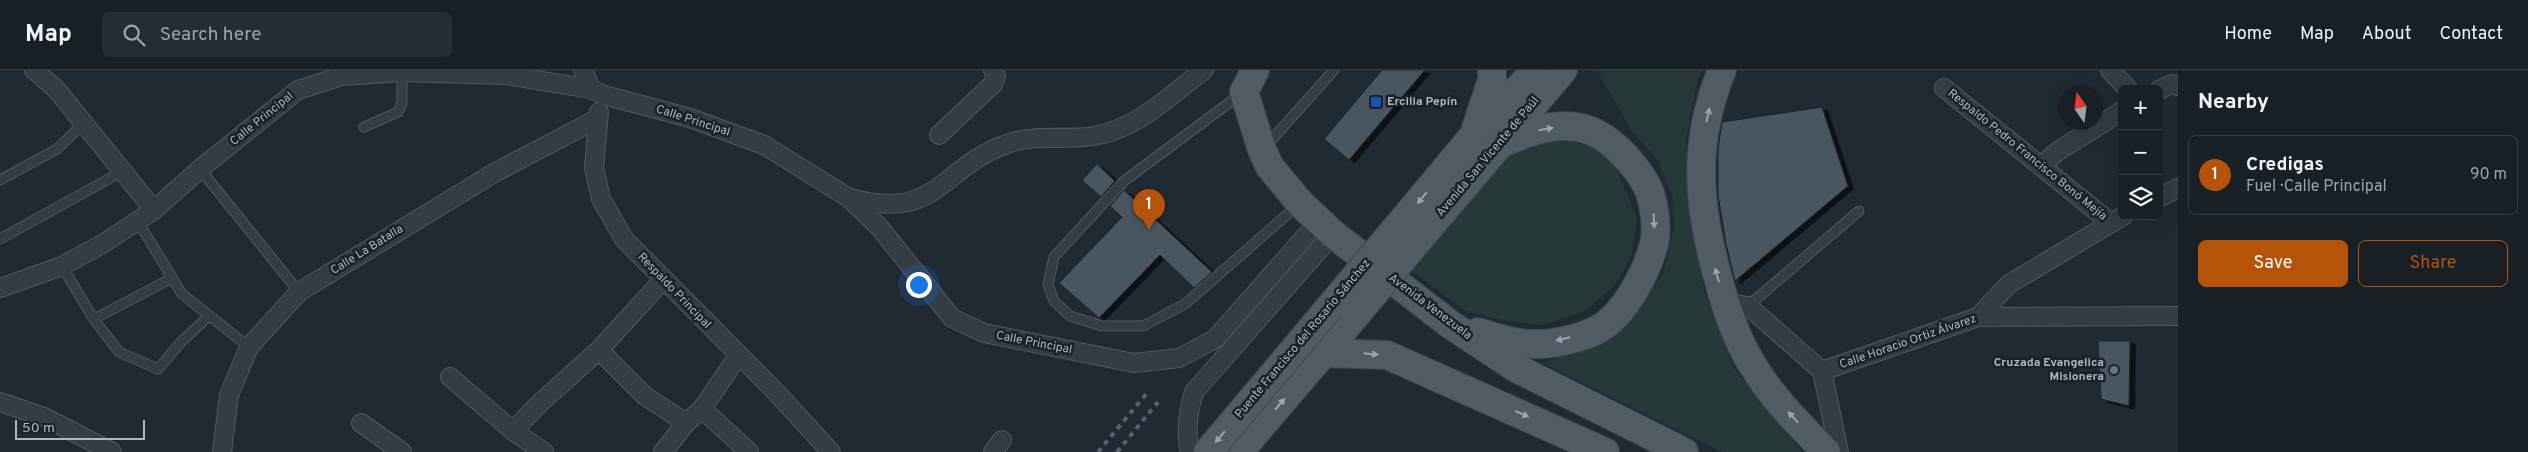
<!DOCTYPE html>
<meta charset="utf-8">
<style>
:root{--surface:#182026;--page:#252d32;--text:#f1f3f6;--muted:#9fa3a7;--line:#363e43;--accent:#b45309}
body{margin:0;font-family:Overpass,sans-serif;background:var(--page);color:var(--text)}
.controls{position:absolute;right:15px;top:15px;display:grid;overflow:hidden;border-radius:8px;box-shadow:0 5px 20px #0002}
.controls button{width:45px;height:45px;display:grid;place-items:center;padding:0;border:0;border-bottom:1px solid var(--line);background:var(--surface);color:var(--text);font:25px sans-serif}
.compass{position:absolute;left:2058px;top:15px;width:45px;height:45px;border-radius:50%;background:var(--surface);box-shadow:0 5px 20px #0002;rotate:346deg}
.scale{position:absolute;left:15px;bottom:12px;width:130px;box-sizing:border-box;padding-left:5px;border:2px solid #aeb6c1;border-top:0;font-size:14px;line-height:18px;white-space:nowrap;color:#aeb6c1;-webkit-text-stroke:4px #192129;paint-order:stroke}
.you{position:absolute;left:918px;top:214px;width:18px;height:18px;margin:-12px;border:4px solid #fff;border-radius:50%;background:#1a73e8;box-shadow:0 0 0 8px #1a73e833}
.badge{display:grid;place-items:center;width:32px;height:32px;border-radius:50%;background:var(--accent);color:#fff;font-size:16px;font-weight:700}
.pin{position:absolute;translate:-50% -41px;filter:drop-shadow(0 1px 2px #0008)}
.pin::after{content:'';position:absolute;top:26px;width:18px;height:15px;background:inherit;clip-path:polygon(0 0,100% 0,50% 100%)}
.list{margin:0;padding:0;list-style:none}
h2{display:flex;justify-content:space-between;align-items:center;height:65px;margin:0;padding:0 20px;font-size:21px}
h2 small{font-size:16px;font-weight:400;color:var(--muted)}
.list li{display:grid;grid-template-columns:32px 1fr auto;gap:15px;align-items:center;box-sizing:border-box;height:80px;margin:0 10px 10px;padding:0 10px;border:1px solid var(--line);border-radius:8px}
.list b{display:block;font-size:19px;white-space:nowrap}
.list p{margin:0;font-size:16px;white-space:nowrap;color:var(--muted)}
.list em{font-size:16px;font-style:normal;color:var(--muted)}
.actions{display:flex;gap:10px;padding:15px 20px}
.actions a{flex:1;padding:11px 0;border:1px solid var(--accent);border-radius:8px;text-align:center;font-size:18px;color:var(--accent)}
.actions .main{background:var(--accent);color:#fff}
.icon{flex:none;width:28px;height:28px;fill:none;stroke:currentColor;stroke-width:2;stroke-linecap:round;stroke-linejoin:round}
.map{position:relative;flex:none;width:2178px;height:382px;overflow:hidden}
header{display:flex;align-items:center;gap:30px;box-sizing:border-box;height:70px;padding:0 25px;background:var(--surface);border-bottom:1px solid var(--line)}
header strong{font-size:24px}
nav{display:flex;gap:28px;margin-inline-start:auto;font-size:18px}
.search{width:350px;height:45px;background:var(--page);display:flex;align-items:center;gap:12px;box-sizing:border-box;padding:0 18px;border-radius:8px;color:var(--muted);font-size:19px}
main{display:flex}
aside{flex:1;background:var(--surface)}
.map>svg:first-child{display:block}
</style>
<header>
<strong>Map</strong>
<div class="search"><svg class="icon" aria-label="search" viewBox="0 0 24 24"><circle cx="10" cy="10" r="6"/><path d="M15 15l6 6"/></svg>Search here</div>
<nav><a>Home</a><a>Map</a><a>About</a><a>Contact</a></nav>
</header>
<main>
<div class="map">
<svg width="2178" height="382" viewBox="0 0 2178 382">
<defs>
<filter id="shadow"><feDropShadow dx="5.5" dy="3" stdDeviation="0" flood-color="#0009"/></filter>
</defs>
<rect width="100%" height="100%" fill="#202a33"/>
<!-- green -->
<g fill="#263938">
<path d="M1597,0H1702L1697,13L1686,69L1688,107L1704,221L1733,297L1802,382H1722L1543,293L1585,277L1639,238L1663,204L1674,159L1673,128L1657,89L1631,60Z"/>
<path d="M1569,71L1591,77L1615,95L1637,148L1631,187L1614,216L1585,241L1543,255L1505,251L1465,241L1409,199L1502,88L1539,72Z"/>
</g>
<!-- building -->
<g fill="#49545f" stroke="#1b232b" filter="url(#shadow)">
<path d="M1382,0H1425L1349,90L1324,69Z"/>
<path d="M1822,37L1848,116L1735,211L1726,174L1718,125V79L1722,52Z"/>
<path d="M1097,94L1115,111L1101,127L1082,110Z"/>
<path d="M1124,120L1212,202L1194,218L1160,185L1099,248L1059,213L1122,147L1110,136Z"/>
<path d="M2098,271H2130L2129,336L2101,329Z"/>
</g>
<g fill="none" stroke-linecap="round" stroke-linejoin="round">
<!-- lane casing -->
<g stroke="#515962" stroke-width="11">
<g id="lane">
<path d="M1241,24L1124,111L1054,187L1048,214L1054,231L1070,246L1102,256H1143L1185,234L1298,135"/>
<path d="M364,57L398,42L402,33V2"/>
<path d="M1266,76L1334,0"/>
<path d="M200,99L299,222"/>
<path d="M0,110L57,79L84,53"/>
<path d="M137,150L182,224L249,277"/>
<path d="M0,169L123,101"/>
<path d="M62,196L93,248L119,282L158,299L181,272L209,246"/>
<path d="M1748,236L1859,141"/>
<path d="M94,249L172,208"/>
</g>
</g>
<!-- street casing -->
<g stroke="#515962" stroke-width="20">
<g id="street">
<path d="M34,0L56,19L154,140"/>
<path d="M583,0L591,19"/>
<path d="M2110,0L2128,19"/>
<path d="M1944,18L2110,152"/>
<path d="M2159,20L2172,14L2178,16"/>
<path d="M599,42L594,98L601,129L624,169L773,319L831,382"/>
<path d="M939,65L993,14L996,6L993,0"/>
<path d="M2041,96L2058,81L2122,41"/>
<path d="M850,128C939,152 940,97 1007,74C1037,63 1065,71 1094,66C1138,59 1170,25 1204,0"/>
<path d="M2159,128L2178,118"/>
<path d="M0,218L62,196L104,173L154,140L200,99L298,20L342,6L402,2L506,5L591,19L604,25L690,48L764,75L849,128L880,158L952,248L984,263L1134,293L1179,288L1215,269L1319,151"/>
<path d="M1724,233L1748,236L1822,301L1978,247L2178,246"/>
<path d="M1978,247L2009,214L2123,146"/>
<path d="M599,280L645,326L686,353"/>
<path d="M1822,301L1839,382"/>
<path d="M450,307L513,361L544,382"/>
<path d="M0,332L44,347L112,382"/>
<path d="M702,339L749,382"/>
<path d="M361,353L402,382"/>
<path d="M513,361L540,333L599,280L663,210"/>
<path d="M222,382L229,325L249,277L299,222L494,103L597,49"/>
<path d="M663,382L686,353L702,339L738,286"/>
<path d="M993,382L1002,370"/>
<path d="M1190,382C1185,362 1188,342 1194,322L1333,164"/>
</g>
</g>
<!-- primary casing -->
<g stroke="#3d454e" stroke-width="30">
<g id="primary">
<path d="M1255,0L1244,22L1262,80L1270,97L1300,133L1333,164L1451,255L1516,298L1684,382"/>
<path d="M1722,0C1693,72 1697,131 1717,204C1725,236 1736,270 1755,299C1774,330 1801,356 1826,382"/>
<path d="M1476,58L1492,10V0"/>
<path d="M1398,156L1474,65L1536,0"/>
<path d="M1415,174L1563,0"/>
<path d="M1478,262C1498,268 1517,275 1538,274C1555,274 1581,268 1597,260C1625,245 1649,199 1655,169C1657,155 1654,136 1650,123C1645,109 1635,97 1625,86C1608,68 1590,56 1565,56C1542,56 1521,65 1500,74"/>
<path d="M1323,283L1387,285L1605,382"/>
<path d="M1239,382L1355,246"/>
</g>
</g>
<!-- lane -->
<use href="#lane" stroke="#343c44" stroke-width="9"/>
<!-- street -->
<use href="#street" stroke="#343c44" stroke-width="18"/>
<!-- primary -->
<use href="#primary" stroke="#515b64" stroke-width="28"/>
<!-- rail -->
<g stroke="#58626d" stroke-width="4" stroke-dasharray="5 5" stroke-linecap="butt">
<path d="M1098,382L1147,323"/>
<path d="M1117,382L1158,332"/>
</g>
<!-- primary-bridge casing -->
<g stroke="#3d454e" stroke-width="30" stroke-linecap="butt">
<g id="primary-bridge">
<path d="M1355,246L1415,174"/>
<path d="M1208,382L1398,156"/>
</g>
</g>
<!-- primary-bridge -->
<use href="#primary-bridge" stroke="#515b64" stroke-width="28"/>
</g>
<!-- one-way arrows -->
<defs><path id="oneway-solid" d="M-6-.8H1V-3.2L6.5 0L1 3.2V.8H-6Z" transform="scale(1.25)"/></defs>
<g fill="#9ba4ae">
<use href="#oneway-solid" transform="translate(1708 45) rotate(-77)"/>
<use href="#oneway-solid" transform="translate(1546 59) rotate(-9)"/>
<use href="#oneway-solid" transform="translate(1422 128) rotate(129)"/>
<use href="#oneway-solid" transform="translate(1654 151) rotate(87)"/>
<use href="#oneway-solid" transform="translate(1717 205) rotate(-105)"/>
<use href="#oneway-solid" transform="translate(1563 269) rotate(167)"/>
<use href="#oneway-solid" transform="translate(1371 284) rotate(6)"/>
<use href="#oneway-solid" transform="translate(1280 334) rotate(-50)"/>
<use href="#oneway-solid" transform="translate(1522 344) rotate(24)"/>
<use href="#oneway-solid" transform="translate(1793 347) rotate(-132)"/>
<use href="#oneway-solid" transform="translate(1220 367) rotate(130)"/>
</g>
<!-- markers -->
<rect fill="#1a4fb4" stroke="#192129" stroke-width="2" x="1370" y="26" width="12" height="12" rx="2.5"/>
<circle fill="#6b7280" stroke="#192129" stroke-width="2" cx="2114" cy="300" r="5"/>
<g text-anchor="middle" dominant-baseline="central" stroke-width="5" stroke-linejoin="round" paint-order="stroke">
<!-- poi labels -->
<g font-size="12" font-weight="bold" fill="#aeb6c1" stroke="#192129" text-anchor="start">
<text x="1387" y="32">Ercilia Pepín</text>
<text x="2104" y="293" text-anchor="end">Cruzada Evangelica<tspan x="2104" dy="14">Misionera</tspan></text>
</g>
<!-- street labels -->
<g font-size="12" fill="#aeb6c1" stroke="#192129">
<text transform="translate(262 49) rotate(-39)">Calle Principal</text>
<text transform="translate(693 51) rotate(18)">Calle Principal</text>
<text transform="translate(2027 85) rotate(39)">Respaldo Pedro Francisco Bonó Mejía</text>
<text transform="translate(1488 87) rotate(-50)">Avenida San Vicente de Paúl</text>
<text transform="translate(367 180) rotate(-32)">Calle La Batalla</text>
<text transform="translate(674 221) rotate(46)">Respaldo Principal</text>
<text transform="translate(1430 237) rotate(37)">Avenida Venezuela</text>
<text transform="translate(1303 269) rotate(-50)">Puente Francisco del Rosario Sánchez</text>
<text transform="translate(1908 272) rotate(-19)">Calle Horacio Ortiz Álvarez</text>
<text transform="translate(1034 273) rotate(11)">Calle Principal</text>
</g>
</g>
</svg>
<div class="controls">
<button>+</button>
<button>−</button>
<button><svg class="icon" aria-label="layers" viewBox="0 0 24 24"><path d="M12 4l9 5-9 5-9-5zM3 14l9 5 9-5"/></svg></button>
</div>
<svg class="compass" viewBox="-18 -18 36 36"><path d="M0-13l5 13h-10z" fill="#e53935"/><path d="M0 13l5-13h-10z" fill="#9fa3a7"/></svg>
<div class="scale">50 m</div>
<div class="you"></div>
<div class="pin badge" style="left:1149px;top:160px">1</div>
</div>
<aside>
<h2>Nearby<small></small></h2>
<ul class="list">
<li><span class="badge">1</span><div><b>Credigas</b><p>Fuel · Calle Principal</p></div><em>90 m</em></li>
</ul>
<div class="actions"><a class="main">Save</a><a>Share</a></div>
</aside>
</main>
